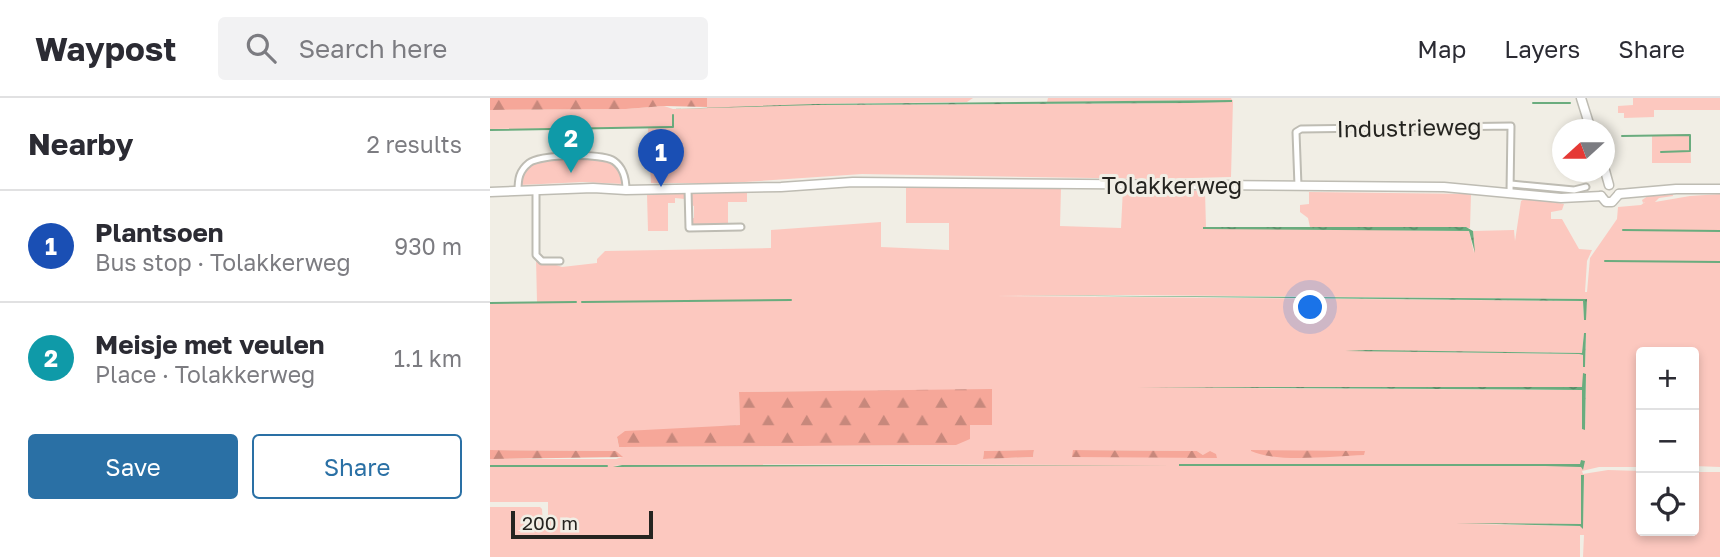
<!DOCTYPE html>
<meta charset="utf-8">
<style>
:root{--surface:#fff;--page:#f2f2f3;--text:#2b2b33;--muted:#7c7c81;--line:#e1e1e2;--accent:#2a70a5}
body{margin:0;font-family:"Golos Text",sans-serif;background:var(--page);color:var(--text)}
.controls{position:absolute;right:21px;bottom:21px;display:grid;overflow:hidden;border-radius:7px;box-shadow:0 4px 10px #0003}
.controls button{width:63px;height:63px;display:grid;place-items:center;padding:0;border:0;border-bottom:2px solid var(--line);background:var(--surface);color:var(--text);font:35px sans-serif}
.compass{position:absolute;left:1062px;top:21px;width:63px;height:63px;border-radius:50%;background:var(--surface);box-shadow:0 4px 10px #0003;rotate:249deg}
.scale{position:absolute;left:21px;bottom:18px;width:142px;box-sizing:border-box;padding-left:7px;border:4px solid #252420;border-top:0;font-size:19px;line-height:24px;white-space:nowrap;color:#252420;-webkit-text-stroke:5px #f1eee5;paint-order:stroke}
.you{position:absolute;left:821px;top:210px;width:24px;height:24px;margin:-18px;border:5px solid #fff;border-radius:50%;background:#1a73e8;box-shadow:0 0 0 10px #1a73e833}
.badge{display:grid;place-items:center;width:46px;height:46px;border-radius:50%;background:var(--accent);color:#fff;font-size:23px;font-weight:700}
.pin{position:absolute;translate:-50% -58px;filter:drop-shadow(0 2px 4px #0008)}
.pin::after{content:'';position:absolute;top:37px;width:24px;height:21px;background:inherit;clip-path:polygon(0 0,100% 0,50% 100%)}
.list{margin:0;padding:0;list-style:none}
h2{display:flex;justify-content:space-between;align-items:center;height:91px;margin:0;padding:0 28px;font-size:30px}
h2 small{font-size:23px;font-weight:400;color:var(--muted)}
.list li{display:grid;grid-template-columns:46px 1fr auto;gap:21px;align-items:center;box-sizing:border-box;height:112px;padding:0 28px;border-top:2px solid var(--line)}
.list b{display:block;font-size:26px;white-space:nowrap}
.list p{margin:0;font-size:23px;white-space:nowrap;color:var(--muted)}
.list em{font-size:23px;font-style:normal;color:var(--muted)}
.actions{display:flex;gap:14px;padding:21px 28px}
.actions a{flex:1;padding:16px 0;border:2px solid var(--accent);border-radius:7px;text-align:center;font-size:24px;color:var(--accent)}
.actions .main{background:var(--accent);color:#fff}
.icon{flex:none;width:38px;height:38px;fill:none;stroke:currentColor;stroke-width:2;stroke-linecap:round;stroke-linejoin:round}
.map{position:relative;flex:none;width:1230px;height:459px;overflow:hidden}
header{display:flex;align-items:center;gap:42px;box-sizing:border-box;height:98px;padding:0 35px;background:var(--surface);border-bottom:2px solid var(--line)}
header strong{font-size:33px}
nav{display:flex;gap:38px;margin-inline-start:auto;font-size:24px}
.search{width:490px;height:63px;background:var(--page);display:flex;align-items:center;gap:18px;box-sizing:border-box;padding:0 24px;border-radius:7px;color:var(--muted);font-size:26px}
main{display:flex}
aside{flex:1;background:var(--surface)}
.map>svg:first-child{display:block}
</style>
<header>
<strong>Waypost</strong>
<div class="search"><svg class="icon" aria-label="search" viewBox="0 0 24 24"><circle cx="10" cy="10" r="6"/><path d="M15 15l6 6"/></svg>Search here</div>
<nav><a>Map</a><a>Layers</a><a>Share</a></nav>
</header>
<main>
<aside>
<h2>Nearby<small>2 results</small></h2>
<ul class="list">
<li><span class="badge" style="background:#1a4fb4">1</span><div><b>Plantsoen</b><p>Bus stop · Tolakkerweg</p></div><em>930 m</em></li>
<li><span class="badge" style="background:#0f9aa8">2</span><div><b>Meisje met veulen</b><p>Place · Tolakkerweg</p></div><em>1.1 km</em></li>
</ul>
<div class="actions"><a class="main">Save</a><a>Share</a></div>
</aside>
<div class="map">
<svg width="1230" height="459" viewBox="0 0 1230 459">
<defs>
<pattern id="forest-firs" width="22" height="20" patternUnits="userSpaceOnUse" patternTransform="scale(1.75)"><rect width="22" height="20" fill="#f6a799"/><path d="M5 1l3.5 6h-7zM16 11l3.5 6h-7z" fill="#c7887c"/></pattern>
<pattern id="water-ripples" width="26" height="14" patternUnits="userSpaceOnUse" patternTransform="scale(1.75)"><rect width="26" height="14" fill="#6aac7e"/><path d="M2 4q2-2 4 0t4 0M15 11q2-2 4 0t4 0" fill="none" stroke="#578c67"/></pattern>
</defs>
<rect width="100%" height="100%" fill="#f1eee5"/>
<!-- grass -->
<g fill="#fcc8bf" fill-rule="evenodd">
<path d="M217,0H483L477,4L332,6L335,7L699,5L743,2L741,79L665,81L372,76L239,85H161L158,30L0,31V12L136,11L174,8L183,11L217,10Z"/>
<path d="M558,0H741L742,2L557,4Z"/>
<path d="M1143,0H1230V12H1164V19L1134,20V15H1128V8L1143,7Z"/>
<path d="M1200,36L1201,65H1162V37Z"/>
<path d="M86,61C109,61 128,57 134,86L93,84L30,87C34,57 62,61 86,61Z"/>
<path d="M416,89L571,90L570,128L631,130L633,90L715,93L716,130L979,133L984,155L983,133L1024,132L1025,143L1031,103L1036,100L1074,106L1072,112L1061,114V121H1072L1089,151L1102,152L1097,163L1095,194H1097L1100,160L1127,121L1128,109L1151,107L1155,104L1153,105L1152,102L1158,98L1182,94L1183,98L1169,100L1165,104L1200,98L1230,96V369L1204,368V254H1151V369H1109L1092,373L1093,376L1118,372L1151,373V433H1204V374H1230V459H1093L1094,437H1090V459H0V409H50L52,411L53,428H58V404H0V361H126L132,359L126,353L0,352V205L47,204L46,160L72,169L107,165V161L115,153L281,150V132L391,124V149L459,152V125H416ZM638,197L1096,201V222H1094L1093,203L506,198ZM1094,235L1096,236L1095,269H1093V257L1089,256L865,253L1092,255ZM1096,276L1095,331H1092L1093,292L753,290L1093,289ZM502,292L465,347L129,349L127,340L250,327L249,294ZM583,352L707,353L713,357L727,359H583ZM494,353L544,352V353L543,359L493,361ZM478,366H589L123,368L132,367ZM1091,377H1094L1093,426L1091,428L982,426H1091Z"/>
<path d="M257,92V104H238V127L201,126V120H204V108L201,107V94Z"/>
<path d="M819,94L981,96L980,130L820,129L818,120L810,114V107L819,106Z"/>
<path d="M195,95V101L185,100V105H178V133H158L157,96Z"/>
</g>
<!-- forest -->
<g fill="url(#forest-firs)">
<path d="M0,0H217V9L174,8L136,11L0,12Z"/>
<path d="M502,291V327H480V341L466,347L129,349L127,339L135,333L250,327L249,294Z"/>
<path d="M0,352L126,353L133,359L0,361Z"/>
<path d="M544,352L543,359L493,361L494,353Z"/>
<path d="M583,352L707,353L713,357L720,353L726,356L727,360L582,359Z"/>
<path d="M761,353V352L875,353L874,357C843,358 787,365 761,353Z"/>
</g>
<!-- water -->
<g fill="url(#water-ripples)">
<path d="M742,2V4L699,5L326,7L182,11L325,6Z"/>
<path d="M713,129H976L983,133L985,155L979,133L713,131Z"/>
<path d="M506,197L1097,201L1096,222H1094L1093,203Z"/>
<path d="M1094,235H1096L1095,269H1093V257L1089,256L855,253L878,252L1092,255Z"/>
<path d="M1093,275L1096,276L1095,332L1092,331V292L647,289H1092Z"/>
<path d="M1091,362L1095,363L1093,372L1091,369L1055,368H689V366H1090Z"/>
<path d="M132,367H685L123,369Z"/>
<path d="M1091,377H1094L1093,431L1090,428L966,425L1091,426Z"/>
</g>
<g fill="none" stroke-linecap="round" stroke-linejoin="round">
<!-- stream -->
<g stroke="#6aac7e" stroke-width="2">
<path d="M1043,5H1080"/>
<path d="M0,32L180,29H183V17"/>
<path d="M1132,38L1200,37V53L1171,54"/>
<path d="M1133,132L1230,133"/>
<path d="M1115,163L1230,164"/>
<path d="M92,204L301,202"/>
<path d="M0,205L86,204"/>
<path d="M0,368H117"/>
</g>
<!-- street casing -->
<g stroke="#bebcb3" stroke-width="9">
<g id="street">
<path d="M1021,86L1084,92L1096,89"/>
<path d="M808,88L806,34L811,31L1021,28L1020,94"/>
<path d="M198,91L199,130L251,129"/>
<path d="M28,93C28,81 29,73 39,65C50,56 113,55 124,63C134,70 136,81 136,92"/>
<path d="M46,93V157L52,163H70"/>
</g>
</g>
<!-- secondary casing -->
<g stroke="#bebcb3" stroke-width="11">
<g id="secondary">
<path d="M1091,0L1101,32"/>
<path d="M1114,69L1119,87"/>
<path d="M0,94L103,90L136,92L291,89L363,84L954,89L1071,100L1111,98"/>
<path d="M1129,96L1186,91H1230"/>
<path d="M1111,98L1116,104H1122L1129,96"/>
</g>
</g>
<!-- street -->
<use href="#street" stroke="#fff" stroke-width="5"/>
<!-- secondary -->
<use href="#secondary" stroke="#fff" stroke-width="8"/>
</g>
<g text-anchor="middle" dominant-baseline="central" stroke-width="6" stroke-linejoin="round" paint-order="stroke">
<!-- street labels -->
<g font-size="23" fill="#252420" stroke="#f1eee5">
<text transform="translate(919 29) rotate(-1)">Industrieweg</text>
<text x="682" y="87">Tolakkerweg</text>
</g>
</g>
</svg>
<div class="controls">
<button>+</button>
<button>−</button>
<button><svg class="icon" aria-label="locate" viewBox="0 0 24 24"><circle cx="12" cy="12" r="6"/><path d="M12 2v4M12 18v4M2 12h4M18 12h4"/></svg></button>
</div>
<svg class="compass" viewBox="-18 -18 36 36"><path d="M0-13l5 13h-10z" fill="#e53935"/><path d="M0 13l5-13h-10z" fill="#7c7c81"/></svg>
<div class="scale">200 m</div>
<div class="you"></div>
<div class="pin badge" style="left:171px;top:89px;background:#1a4fb4">1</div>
<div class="pin badge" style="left:81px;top:75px;background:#0f9aa8">2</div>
</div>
</main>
